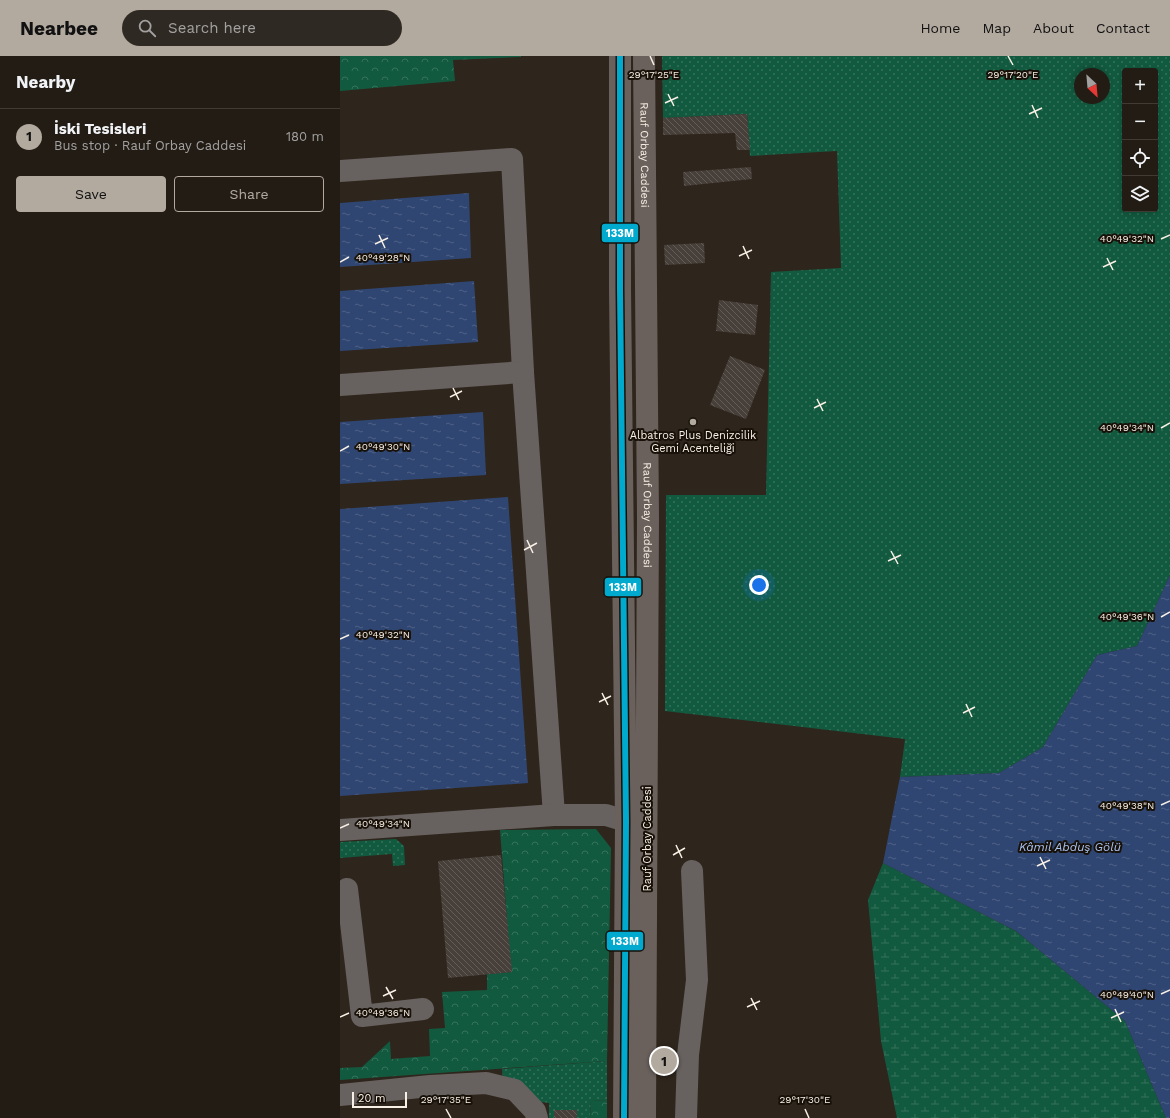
<!DOCTYPE html>
<meta charset="utf-8">
<style>
:root{--surface:#221c15;--page:#2e2922;--text:#f1f3f6;--muted:#a2a1a0;--line:#3f3a34;--accent:#b2a99f}
body{margin:0;font-family:"Work Sans",sans-serif;background:var(--page);color:var(--text)}
.controls{position:absolute;right:12px;top:12px;display:grid;overflow:hidden;border-radius:4px;box-shadow:0 2px 6px #0003}
.controls button{width:36px;height:36px;display:grid;place-items:center;padding:0;border:0;border-bottom:1px solid var(--line);background:var(--surface);color:var(--text);font:20px sans-serif}
.compass{position:absolute;left:734px;top:12px;width:36px;height:36px;border-radius:50%;background:var(--surface);box-shadow:0 2px 6px #0003;rotate:154deg}
.scale{position:absolute;left:12px;bottom:10px;width:55px;box-sizing:border-box;padding-left:4px;border:2px solid #f9f0e5;border-top:0;font-size:11px;line-height:14px;white-space:nowrap;color:#f9f0e5;-webkit-text-stroke:3px #171109;paint-order:stroke}
.you{position:absolute;left:419px;top:529px;width:14px;height:14px;margin:-10px;border:3px solid #fff;border-radius:50%;background:#1a73e8;box-shadow:0 0 0 6px #1a73e833}
.badge{display:grid;place-items:center;width:26px;height:26px;border-radius:50%;background:var(--accent);color:#111;font-size:13px;font-weight:700}
.pin{position:absolute;translate:-50% -50%;border:2px solid #fff;box-shadow:0 1px 4px #0006}
.list{margin:0;padding:0;list-style:none}
h2{display:flex;justify-content:space-between;align-items:center;height:52px;margin:0;padding:0 16px;font-size:17px}
h2 small{font-size:13px;font-weight:400;color:var(--muted)}
.list li{display:grid;grid-template-columns:26px 1fr auto;gap:12px;align-items:center;box-sizing:border-box;height:56px;padding:0 16px;border-top:1px solid var(--line)}
.list b{display:block;font-size:15px;white-space:nowrap}
.list p{margin:0;font-size:13px;white-space:nowrap;color:var(--muted)}
.list em{font-size:13px;font-style:normal;color:var(--muted)}
.actions{display:flex;gap:8px;padding:12px 16px}
.actions a{flex:1;padding:9px 0;border:1px solid var(--accent);border-radius:4px;text-align:center;font-size:14px;color:var(--accent)}
.actions .main{background:var(--accent);color:#111}
.icon{flex:none;width:22px;height:22px;fill:none;stroke:currentColor;stroke-width:2;stroke-linecap:round;stroke-linejoin:round}
.map{position:relative;flex:none;width:830px;height:1062px;overflow:hidden}
header{display:flex;align-items:center;gap:24px;box-sizing:border-box;height:56px;padding:0 20px;background:var(--accent);color:#111}
header strong{font-size:19px}
nav{display:flex;gap:22px;margin-inline-start:auto;font-size:14px}
.search{width:280px;height:36px;background:var(--page);display:flex;align-items:center;gap:10px;box-sizing:border-box;padding:0 14px;border-radius:22px;color:var(--muted);font-size:15px}
main{display:flex}
aside{flex:1;background:var(--surface)}
.map>svg:first-child{display:block}
</style>
<header>
<strong>Nearbee</strong>
<div class="search"><svg class="icon" aria-label="search" viewBox="0 0 24 24"><circle cx="10" cy="10" r="6"/><path d="M15 15l6 6"/></svg>Search here</div>
<nav><a>Home</a><a>Map</a><a>About</a><a>Contact</a></nav>
</header>
<main>
<aside>
<h2>Nearby<small></small></h2>
<ul class="list">
<li><span class="badge">1</span><div><b>İski Tesisleri</b><p>Bus stop · Rauf Orbay Caddesi</p></div><em>180 m</em></li>
</ul>
<div class="actions"><a class="main">Save</a><a>Share</a></div>
</aside>
<div class="map">
<svg width="830" height="1062" viewBox="0 0 830 1062">
<defs>
<pattern id="grass-dots" width="8" height="8" patternUnits="userSpaceOnUse"><rect width="8" height="8" fill="#125a3f"/><path d="M2 2h.1M6 6h.1" fill="none" stroke="#35725b" stroke-width="1.8" stroke-linecap="round"/></pattern>
<pattern id="forest-crowns" width="20" height="18" patternUnits="userSpaceOnUse"><rect width="20" height="18" fill="#125a3f"/><path d="M2 6a3 3 0 1 1 6 0M12 15a3 3 0 1 1 6 0" fill="none" stroke="#35725b"/></pattern>
<pattern id="wetland-marsh" width="20" height="14" patternUnits="userSpaceOnUse"><rect width="20" height="14" fill="#125a3f"/><path d="M1 5h8M5 5V1M11 12h8M15 12V8" fill="none" stroke="#35725b"/></pattern>
<pattern id="water-ripples" width="26" height="14" patternUnits="userSpaceOnUse"><rect width="26" height="14" fill="#2f4673"/><path d="M2 4q2-2 4 0t4 0M15 11q2-2 4 0t4 0" fill="none" stroke="#4e6187"/></pattern>
<pattern id="building-back-hatch" width="6" height="6" patternUnits="userSpaceOnUse"><rect width="6" height="6" fill="#473f39"/><path d="M-1 5l2 2M0 0l6 6M5-1l2 2" fill="none" stroke="#625b56"/></pattern>
</defs>
<rect width="100%" height="100%" fill="#2e251c"/>
<!-- grass -->
<g fill="url(#grass-dots)" fill-rule="evenodd">
<path d="M322,0H830V519L797,590L757,599L703,691L659,717L560,721L565,683L325,655L326,439H426L431,216L501,212L497,95L410,100L407,58L323,62ZM785,15H815V153H785ZM740,18H764V42H740Z"/>
<path d="M56,783L64,790L65,809L53,810L52,798L0,802V786Z"/>
<path d="M267,1005V1044L251,1045L250,1062H209V1047L193,1045L163,1024L162,1013Z"/>
</g>
<!-- forest -->
<g fill="url(#forest-crowns)">
<path d="M0,0H181V1L113,4L115,25L0,35Z"/>
<path d="M256,773L271,792L267,1005L0,1024V1012L22,1011L50,985L51,1003L90,1000L89,973L105,972L102,936L147,934V918L171,916L160,774Z"/>
<path d="M267,1044V1062H250L251,1045Z"/>
</g>
<!-- wetland -->
<path fill="url(#wetland-marsh)" d="M543,807L676,875L785,965L826,1062H557L541,985L528,844Z"/>
<!-- water -->
<g fill="url(#water-ripples)">
<path d="M129,137L131,202L0,211V147Z"/>
<path d="M134,225L138,286L0,295V235Z"/>
<path d="M143,356L146,419L0,428V366Z"/>
<path d="M168,441L188,727L0,740V453Z"/>
<path d="M830,519V1062H826L785,965L676,875L543,807L560,721L659,717L703,691L757,599L797,590Z"/>
</g>
<!-- building -->
<g fill="url(#building-back-hatch)">
<path d="M407,58L410,94H397L395,77L323,79V62Z"/>
<path d="M411,111L412,123L344,130L343,116Z"/>
<path d="M364,187L365,207L325,209L324,189Z"/>
<path d="M379,244L418,249L415,279L376,275Z"/>
<path d="M390,300L425,314L406,363L370,349Z"/>
<path d="M161,799L172,916L108,922L98,805Z"/>
<rect x="214" y="1054" width="23" height="8"/>
</g>
<g fill="none" stroke-linecap="round" stroke-linejoin="round">
<!-- minor -->
<g stroke="#67615f" stroke-width="22">
<path d="M0,115L172,103L183,316L214,759"/>
<path d="M0,329L183,316"/>
<path d="M0,774L214,759H266L286,765"/>
<path d="M7,833L22,960L83,953"/>
<path d="M0,1039L90,1030L146,1027L175,1034L195,1055L197,1062"/>
<path d="M346,1062L348,999L357,924L352,815"/>
</g>
<!-- major -->
<g stroke="#6a615d" stroke-width="22">
<path d="M280,0V233L286,765L284,1062"/>
<path id="s1" d="M304,0L308,461L305,1062"/>
</g>
<!-- bus-1 casing -->
<g stroke="#171109" stroke-width="9">
<path id="bus-1" d="M280,0V233L286,765L284,1062"/>
</g>
<!-- bus-1 -->
<use href="#bus-1" stroke="#00a9ce" stroke-width="6"/>
</g>
<!-- ticks -->
<path fill="none" stroke="#f9f0e5" stroke-width="1.5" d="M310,0L314,9M668,0L673,9M328,38L334,50M325,47L338,41M692,49L698,62M689,58L702,52M39,179L45,192M821,183L830,179M35,188L48,182M403,190L409,203M399,200L412,194M767,202L773,214M0,206L9,201M763,211L776,205M113,332L119,344M110,341L122,335M477,343L483,355M474,352L486,346M821,372L830,367M0,395L9,390M187,484L193,497M184,494L197,487M551,495L558,508M548,505L561,499M821,561L830,556M0,583L9,579M262,637L268,649M259,646L271,640M626,648L632,661M623,657L635,651M821,749L830,745M0,772L9,768M336,789L342,802M333,799L345,792M700,801L706,813M697,810L710,804M46,931L53,943M821,938L830,934M43,940L56,934M411,942L417,954M407,951L420,945M775,953L781,966M0,961L9,957M771,962L784,956M106,1053L111,1062M465,1053L469,1062"/>
<!-- markers -->
<circle fill="#b2a99f" stroke="#171109" stroke-width="1.5" cx="353" cy="366" r="4"/>
<g text-anchor="middle" dominant-baseline="central" stroke-width="4" stroke-linejoin="round" paint-order="stroke">
<!-- street labels -->
<g font-size="11" fill="#f9f0e5" stroke="#171109">
<text stroke="none"><textPath href="#s1" startOffset="99">Rauf Orbay Caddesi</textPath></text>
<text stroke="none"><textPath href="#s1" startOffset="459">Rauf Orbay Caddesi</textPath></text>
<text transform="translate(307 783) rotate(-90)">Rauf Orbay Caddesi</text>
</g>
<!-- poi labels -->
<g font-size="11" fill="#f9f0e5" stroke="#171109">
<text x="353" y="379">Albatros Plus Denizcilik<tspan x="353" dy="13">Gemi Acenteliği</tspan></text>
</g>
<!-- water labels -->
<g font-size="12" font-style="italic" fill="#a9c2f2" stroke="#171109">
<text x="730" y="791">Kâmil Abduş Gölü</text>
</g>
</g>
<g font-size="10" text-anchor="middle" fill="#f9f0e5" stroke="#171109" stroke-width="4" stroke-linejoin="round" paint-order="stroke">
<text x="314" y="22">29°17'25"E</text>
<text x="673" y="22">29°17'20"E</text>
<text x="787" y="186">40°49'32"N</text>
<text x="43" y="205">40°49'28"N</text>
<text x="787" y="375">40°49'34"N</text>
<text x="43" y="394">40°49'30"N</text>
<text x="787" y="564">40°49'36"N</text>
<text x="43" y="582">40°49'32"N</text>
<text x="787" y="753">40°49'38"N</text>
<text x="43" y="771">40°49'34"N</text>
<text x="787" y="942">40°49'40"N</text>
<text x="43" y="960">40°49'36"N</text>
<text x="106" y="1047">29°17'35"E</text>
<text x="465" y="1047">29°17'30"E</text>
</g>
<g stroke="#171109" stroke-width="1.5">
<rect x="261" y="167" width="38" height="20" rx="4" fill="#00a9ce"/>
<rect x="264" y="521" width="38" height="20" rx="4" fill="#00a9ce"/>
<rect x="266" y="875" width="38" height="20" rx="4" fill="#00a9ce"/>
</g>
<g font-size="11" text-anchor="middle" font-weight="bold" fill="#fff">
<text x="280" y="181">133M</text>
<text x="283" y="535">133M</text>
<text x="285" y="889">133M</text>
</g>
</svg>
<div class="controls">
<button>+</button>
<button>−</button>
<button><svg class="icon" aria-label="locate" viewBox="0 0 24 24"><circle cx="12" cy="12" r="6"/><path d="M12 2v4M12 18v4M2 12h4M18 12h4"/></svg></button>
<button><svg class="icon" aria-label="layers" viewBox="0 0 24 24"><path d="M12 4l9 5-9 5-9-5zM3 14l9 5 9-5"/></svg></button>
</div>
<svg class="compass" viewBox="-18 -18 36 36"><path d="M0-13l5 13h-10z" fill="#e53935"/><path d="M0 13l5-13h-10z" fill="#a2a1a0"/></svg>
<div class="scale">20 m</div>
<div class="you"></div>
<div class="pin badge" style="left:324px;top:1005px">1</div>
</div>
</main>
